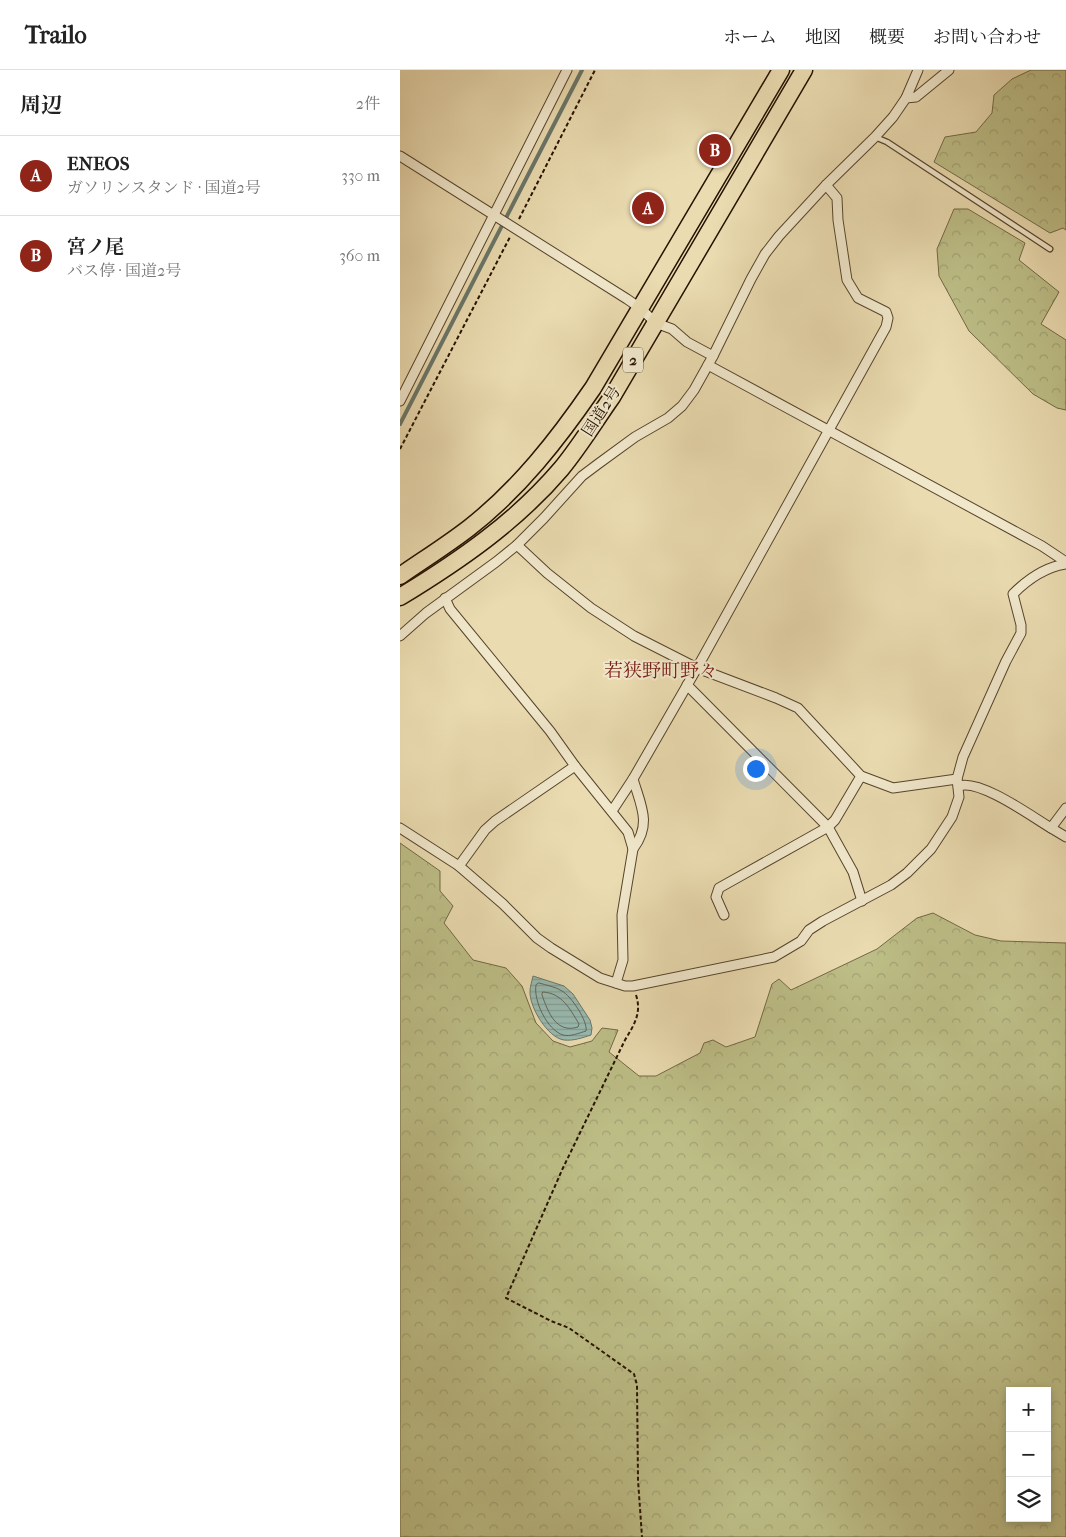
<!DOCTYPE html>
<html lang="ja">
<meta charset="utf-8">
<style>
:root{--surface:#fff;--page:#f2f2f2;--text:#222;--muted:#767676;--line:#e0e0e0;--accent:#8f2418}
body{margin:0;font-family:"IM FELL French Canon","Noto Serif JP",serif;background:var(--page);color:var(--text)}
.controls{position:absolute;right:15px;bottom:15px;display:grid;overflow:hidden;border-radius:0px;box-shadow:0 2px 8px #0003}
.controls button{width:45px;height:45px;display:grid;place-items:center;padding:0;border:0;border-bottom:1px solid var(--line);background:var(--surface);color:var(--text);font:25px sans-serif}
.you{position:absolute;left:355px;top:698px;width:18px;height:18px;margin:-12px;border:4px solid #fff;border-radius:50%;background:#1a73e8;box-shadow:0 0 0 8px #1a73e833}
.badge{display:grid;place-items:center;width:32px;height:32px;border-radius:50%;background:var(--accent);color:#fff;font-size:16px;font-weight:700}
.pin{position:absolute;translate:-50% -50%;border:2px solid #fff;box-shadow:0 1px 5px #0006}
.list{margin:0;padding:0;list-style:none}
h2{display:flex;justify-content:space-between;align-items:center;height:65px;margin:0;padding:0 20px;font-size:21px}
h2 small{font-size:16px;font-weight:400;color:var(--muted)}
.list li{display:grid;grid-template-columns:32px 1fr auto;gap:15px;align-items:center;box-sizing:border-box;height:80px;padding:0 20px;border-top:1px solid var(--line)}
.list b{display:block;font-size:19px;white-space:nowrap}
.list p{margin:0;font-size:16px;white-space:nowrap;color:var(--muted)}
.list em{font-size:16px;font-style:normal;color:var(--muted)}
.icon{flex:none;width:28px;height:28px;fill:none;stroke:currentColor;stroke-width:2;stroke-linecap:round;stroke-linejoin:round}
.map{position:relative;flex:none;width:666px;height:1467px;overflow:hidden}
header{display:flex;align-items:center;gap:30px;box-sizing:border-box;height:70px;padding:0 25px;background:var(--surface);border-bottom:1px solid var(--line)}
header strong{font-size:24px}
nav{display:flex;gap:28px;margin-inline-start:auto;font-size:18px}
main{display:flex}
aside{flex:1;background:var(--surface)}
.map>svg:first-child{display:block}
</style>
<header>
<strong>Trailo</strong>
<nav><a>ホーム</a><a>地図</a><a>概要</a><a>お問い合わせ</a></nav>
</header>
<main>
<aside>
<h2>周辺<small>2件</small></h2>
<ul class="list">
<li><span class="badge">A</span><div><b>ENEOS</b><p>ガソリンスタンド · 国道2号</p></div><em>330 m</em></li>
<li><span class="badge">B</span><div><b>宮ノ尾</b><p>バス停 · 国道2号</p></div><em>360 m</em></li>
</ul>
</aside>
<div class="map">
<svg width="666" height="1467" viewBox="0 0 666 1467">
<defs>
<pattern id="forest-crowns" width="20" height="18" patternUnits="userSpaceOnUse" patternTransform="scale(1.25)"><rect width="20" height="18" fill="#bdbe87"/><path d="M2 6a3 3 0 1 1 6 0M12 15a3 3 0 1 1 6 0" fill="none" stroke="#a2a273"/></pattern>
<pattern id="water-rules" width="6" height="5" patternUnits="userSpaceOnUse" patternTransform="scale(1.25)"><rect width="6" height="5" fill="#98bab1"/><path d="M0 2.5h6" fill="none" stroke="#839f96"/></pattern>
</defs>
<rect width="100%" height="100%" fill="#eadbb0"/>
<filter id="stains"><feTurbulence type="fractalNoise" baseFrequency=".004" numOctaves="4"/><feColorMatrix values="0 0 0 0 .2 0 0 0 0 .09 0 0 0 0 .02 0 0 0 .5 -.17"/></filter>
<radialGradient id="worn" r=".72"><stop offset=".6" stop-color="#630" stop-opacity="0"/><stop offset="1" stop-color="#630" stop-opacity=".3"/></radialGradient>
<!-- forest -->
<g fill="url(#forest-crowns)" stroke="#726844" fill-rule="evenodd">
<path d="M631,0H666V160L663,158L650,163L534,92L545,67L576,62L592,43L594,25L612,9Z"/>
<path d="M554,139H568L625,173L619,190L659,222L641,254L666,270V340L657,338L633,324L569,261L539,206L537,179Z"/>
<path d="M0,773L40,801V821L53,836L44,853L73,890L106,898L122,916L136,953L153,971L170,977L192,971L202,958L218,960L209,982L239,1006H256L300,983L304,973L313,970L326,977L355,967L372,914L379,909L391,920L477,879L517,848L533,843L575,865L601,871L666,873V1467H0ZM610,1321H647V1448H610Z"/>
</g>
<!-- water -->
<path fill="url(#water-rules)" stroke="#6a776a" d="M133,906L164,916L173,924L190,950L192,958L191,965C182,968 173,971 164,970C148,968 129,937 130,921C130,917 132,911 133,906Z"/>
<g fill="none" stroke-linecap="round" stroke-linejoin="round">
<!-- shore -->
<g stroke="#5f6658" stroke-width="1">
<path d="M139,913C146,915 156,917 162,921C171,926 188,951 186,961C179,963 170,967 163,965C147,960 133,930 136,915Z"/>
<path d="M143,922C162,923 170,939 179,954L178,957C156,964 148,942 142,925Z"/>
</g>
<!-- stream -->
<path stroke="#6a776a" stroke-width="4" d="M0,354L182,0"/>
<!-- lane casing -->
<g stroke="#57442c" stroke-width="7">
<path id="lane" d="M475,67L487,72L650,179"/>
</g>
<!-- street casing -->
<g stroke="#57442c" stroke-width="11">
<g id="street">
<path d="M506,28L516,27L549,0"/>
<path d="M0,86L227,229L240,238L256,253L272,259L287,272L313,286"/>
<path d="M308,295L642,476L666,492"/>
<path d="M0,331L167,0"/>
<path d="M117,475L147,503L191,538L234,566L297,598L376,628L398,638L461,706L493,718L557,709"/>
<path d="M45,528L50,539L150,661L175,696L228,762L233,779L222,845L223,890L216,913"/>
<path d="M0,566L26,543L96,492L117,475L144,448L182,406L198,394L235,367L268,348L282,336L294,320L313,286L351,209L365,184L379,166L426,115L475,67L493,47L506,28L518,0"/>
<path d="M287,615L428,757L453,802L462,831"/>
<path d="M233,709C241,736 252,754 233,779"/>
<path d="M559,716C580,709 631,746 651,758L666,738"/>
<path d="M212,741L233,709L297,598L486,257L488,248L486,242L458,228L447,210L438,150L437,128L426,115"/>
<path d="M0,758L59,796L103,834L137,868L151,878L200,908L225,916H233L374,887L401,871L409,860L423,851L491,815L507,803L531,779L552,747L559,727L557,709L563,687L606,591L621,563V555L613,524C627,510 646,497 666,494"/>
<path d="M651,758L666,767"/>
<path d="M59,796L85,760L95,751L175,696"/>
<path d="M324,845L316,827L319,818L428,757L435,750L461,706"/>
</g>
</g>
<!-- highway casing -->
<g stroke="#261200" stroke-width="19">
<g id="highway">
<path d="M0,506C23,490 47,475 69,458C119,419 158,369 193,318L381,0"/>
<path d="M0,527C59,491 116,452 161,399C180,376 195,351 212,327L404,0"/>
</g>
</g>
<!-- path -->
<g stroke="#261200" stroke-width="2" stroke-dasharray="4 2.5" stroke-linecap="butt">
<path d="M119,149L195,0"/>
<path d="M0,379L110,167"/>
<path d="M236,925C242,943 234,955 225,970L162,1100L106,1228L151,1251L169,1258L234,1304L237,1315L238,1410L242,1467"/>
</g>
<!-- lane -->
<use href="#lane" stroke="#f1e8cc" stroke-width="4.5"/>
<!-- street -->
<use href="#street" stroke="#f1e8cc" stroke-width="9"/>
<!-- highway -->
<use href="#highway" stroke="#eadbb0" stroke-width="16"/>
</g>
<g text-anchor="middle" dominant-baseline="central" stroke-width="4" stroke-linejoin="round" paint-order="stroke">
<!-- shield labels -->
<rect fill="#f1e8cc" stroke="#63523d" stroke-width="1" x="223" y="277.5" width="20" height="25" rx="4"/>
<g font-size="15" font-weight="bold" fill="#261200">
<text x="233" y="290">2</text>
</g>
<!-- street labels -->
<g font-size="16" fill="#261200" stroke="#f1e8cc">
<text transform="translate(201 341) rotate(-57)">国道2号</text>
</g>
<!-- quarter labels -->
<g font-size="19" fill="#7a1f14" stroke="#f1e8cc">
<text x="261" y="601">若狭野町野々</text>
</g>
</g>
<rect width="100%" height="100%" filter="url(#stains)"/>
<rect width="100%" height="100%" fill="url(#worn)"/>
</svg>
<div class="controls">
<button>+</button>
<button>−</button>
<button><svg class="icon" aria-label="layers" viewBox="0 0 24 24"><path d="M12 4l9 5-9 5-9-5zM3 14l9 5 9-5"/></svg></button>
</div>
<div class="you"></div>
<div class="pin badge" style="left:248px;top:138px">A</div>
<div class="pin badge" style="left:315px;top:80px">B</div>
</div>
</main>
